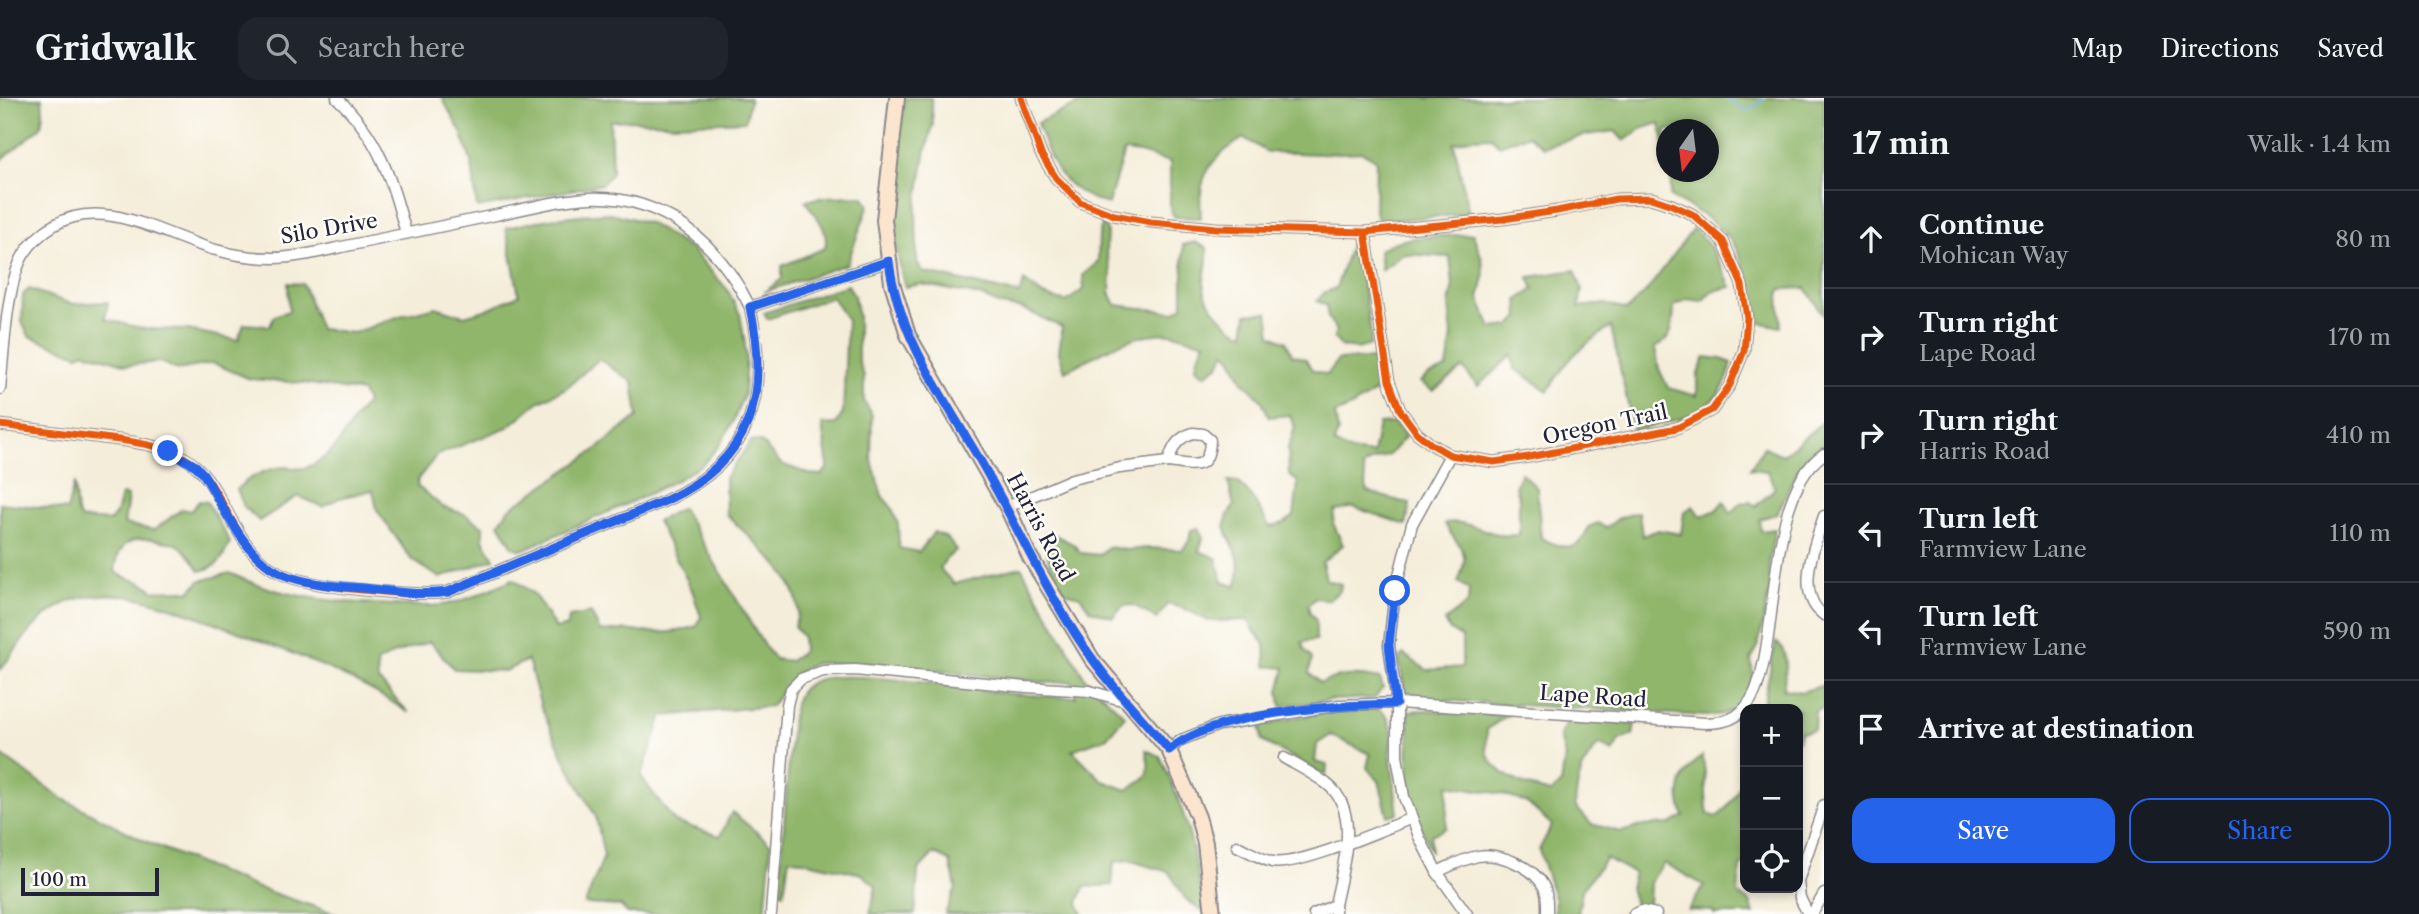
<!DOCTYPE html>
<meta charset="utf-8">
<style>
:root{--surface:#171b24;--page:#20242c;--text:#f1f3f6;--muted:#9ea1a6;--line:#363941;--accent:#2563eb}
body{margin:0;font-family:"Libre Caslon Text",serif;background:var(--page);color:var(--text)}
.controls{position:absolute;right:21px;bottom:21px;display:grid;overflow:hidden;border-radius:14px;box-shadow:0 4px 10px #0003}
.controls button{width:63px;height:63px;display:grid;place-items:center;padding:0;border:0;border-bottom:2px solid var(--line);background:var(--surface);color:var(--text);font:35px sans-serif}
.compass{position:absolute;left:1656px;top:21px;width:63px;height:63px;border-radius:50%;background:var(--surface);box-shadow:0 4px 10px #0003;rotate:194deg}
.scale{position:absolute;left:21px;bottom:18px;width:138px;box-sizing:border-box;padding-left:7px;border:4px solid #22223b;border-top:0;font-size:19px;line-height:24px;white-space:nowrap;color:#22223b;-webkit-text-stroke:5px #fdfcf7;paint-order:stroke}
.stop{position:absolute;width:21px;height:21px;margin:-16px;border:5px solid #2563eb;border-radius:50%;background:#fff}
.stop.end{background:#2563eb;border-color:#fff;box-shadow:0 2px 7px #0008}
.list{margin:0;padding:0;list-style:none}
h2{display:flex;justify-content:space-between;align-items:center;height:91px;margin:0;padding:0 28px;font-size:30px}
h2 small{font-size:23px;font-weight:400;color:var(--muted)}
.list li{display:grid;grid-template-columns:46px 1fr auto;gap:21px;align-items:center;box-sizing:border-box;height:98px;padding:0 28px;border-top:2px solid var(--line)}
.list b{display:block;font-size:26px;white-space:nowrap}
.list p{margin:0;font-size:23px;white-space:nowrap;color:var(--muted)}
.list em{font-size:23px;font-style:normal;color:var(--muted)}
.actions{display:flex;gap:14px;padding:21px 28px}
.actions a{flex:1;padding:16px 0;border:2px solid var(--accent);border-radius:21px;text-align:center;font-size:24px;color:var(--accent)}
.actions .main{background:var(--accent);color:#fff}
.icon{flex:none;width:38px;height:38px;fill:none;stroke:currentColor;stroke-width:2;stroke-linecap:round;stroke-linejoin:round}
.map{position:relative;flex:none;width:1824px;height:816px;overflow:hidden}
header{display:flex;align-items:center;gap:42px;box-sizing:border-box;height:98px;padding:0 35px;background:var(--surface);border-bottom:2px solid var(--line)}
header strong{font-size:33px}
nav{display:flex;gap:38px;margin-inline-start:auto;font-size:24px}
.search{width:490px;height:63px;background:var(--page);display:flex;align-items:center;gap:18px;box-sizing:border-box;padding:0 24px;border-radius:21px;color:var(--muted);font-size:26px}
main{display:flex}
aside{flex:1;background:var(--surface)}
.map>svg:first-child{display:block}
</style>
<header>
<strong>Gridwalk</strong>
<div class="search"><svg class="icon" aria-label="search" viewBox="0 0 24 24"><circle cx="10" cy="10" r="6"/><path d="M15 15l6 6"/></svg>Search here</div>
<nav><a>Map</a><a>Directions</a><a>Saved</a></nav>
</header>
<main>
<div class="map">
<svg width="1824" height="816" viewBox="0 0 1824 816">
<rect width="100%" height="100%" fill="#fdfcf7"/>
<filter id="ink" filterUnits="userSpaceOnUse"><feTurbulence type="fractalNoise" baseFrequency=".0143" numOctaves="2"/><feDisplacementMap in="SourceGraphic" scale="14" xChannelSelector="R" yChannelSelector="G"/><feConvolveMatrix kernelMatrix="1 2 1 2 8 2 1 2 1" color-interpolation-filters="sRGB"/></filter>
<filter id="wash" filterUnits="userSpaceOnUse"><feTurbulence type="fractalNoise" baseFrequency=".00686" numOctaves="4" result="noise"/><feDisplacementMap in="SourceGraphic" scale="28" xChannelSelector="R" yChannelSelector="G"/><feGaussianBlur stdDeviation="1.57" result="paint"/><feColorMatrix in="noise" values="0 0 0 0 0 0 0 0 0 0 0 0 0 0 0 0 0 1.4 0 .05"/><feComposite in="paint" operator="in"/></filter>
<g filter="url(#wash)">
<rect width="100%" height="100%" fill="#f4edd9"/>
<!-- forest -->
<g fill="#90b66c" stroke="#596c54" stroke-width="2">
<path d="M0,0H42L43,15L41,29L0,63Z"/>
<path d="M442,0H750L745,23L675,26L631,22L610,23L612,75L602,86L477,110L472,66L462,36Z"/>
<path d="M905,0H931L933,27L925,56L916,112L917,164L923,174L1019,196L1024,183L1043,197L1066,204L1084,191L1083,177L1098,164L1099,137L1102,126L1107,132L1106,154L1111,174L1110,195L1116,207L1174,214L1183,208V147L1195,144L1207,150C1209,163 1203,177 1204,190C1206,206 1229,232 1244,235L1247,216L1268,214L1271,237L1286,243L1292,257L1306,261L1312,272L1327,277L1338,262L1373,261L1383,288L1353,308L1335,316L1338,333L1334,345L1349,353L1373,356L1379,326L1394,325L1406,338L1389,357L1371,363L1363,369L1367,394L1410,406L1406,427L1353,409L1335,413L1333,425L1343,447L1322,464L1326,482L1341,486L1340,493L1328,502L1316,500L1308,507L1310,515L1316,522V542L1302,544L1304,551L1312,561L1309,575L1320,585C1340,576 1358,576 1380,581L1383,589L1375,600L1330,602L1281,608L1279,593L1285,570L1266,568L1265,546L1255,534L1249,522L1209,523L1183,510L1167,506L1157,521L1133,507L1122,508L1113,519L1090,512L1080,498L1065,494C1053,474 1040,459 1053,436L1073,446L1081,455L1099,457L1108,449L1127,452L1148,450L1182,452L1189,443L1191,432L1199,430L1203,440L1199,453L1216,460L1223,484L1237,488C1238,479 1240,468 1238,460C1232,436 1215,432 1234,408L1228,383L1238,384L1251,398L1270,429L1284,425L1294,418L1298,384L1289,377L1288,351L1295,329L1290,317L1269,319L1262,303L1243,283L1231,259L1225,254L1219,267L1205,277L1196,270L1197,262L1205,244C1193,243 1184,238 1173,236C1134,232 1098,257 1065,273L1059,255L1062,229L1023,211L1001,207L980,198L921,186L905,189C887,129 894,61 905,0Z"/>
<path d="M1091,0H1824V218L1806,190L1782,191L1779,196L1781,229L1758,224C1753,203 1745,161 1732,144C1717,123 1693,111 1670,99L1672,74H1708V32H1666V57L1660,25L1641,31L1624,43L1615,33L1586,37L1543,49L1528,37L1498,47L1492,39L1470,40L1454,45L1469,116L1380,123L1375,116L1376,62L1362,54L1321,56L1267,54L1244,40C1208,61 1197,79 1201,120L1175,119L1170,112V64L1140,55L1124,53L1108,106C1061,93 1052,67 1037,25Z"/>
<path d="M863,98L869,106L847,166L764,194L782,181V168L825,150C830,132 815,116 805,103L824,99Z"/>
<path d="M611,115L649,125L692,152L727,191L740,216L744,239L746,257L744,297L733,324L719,348L703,366L678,381L640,400L522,452L513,449L499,425L509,411L596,352L638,318L633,284L599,261L566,290L538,304L508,329L437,357L418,381L417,388L443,409L464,416L483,428V441L494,461L440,480L411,461L377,412L373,392L339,400L323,409L298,398L259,423L244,409L237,391C249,379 269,369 287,369C294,370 301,372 308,369C343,353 343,330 367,305L362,294L304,285L250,281L213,265L178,272L160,264L127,267L85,254L78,257L29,238L22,224L23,197L29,191L71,206L108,204L105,221L144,231L188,232L238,242L244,226L270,228L274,218L289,213L288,185L303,186L320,231L354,235L400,218L436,209L464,218L485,212L519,197L506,130C541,121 575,116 611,115Z"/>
<path d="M1693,131C1713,147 1720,167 1731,189L1712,193L1702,203L1687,201L1674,208C1673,226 1674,241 1655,250L1659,271L1668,290L1697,298V278L1705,259L1721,261L1732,265C1720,320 1679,319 1634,334L1611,229C1578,250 1568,260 1548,293L1514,270L1512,257L1478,288L1463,270L1433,293L1420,284L1428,277L1447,270L1452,238L1449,207L1453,187L1450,159L1404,156L1381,172L1379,152C1405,135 1442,139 1473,136L1482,161L1484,179L1479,200L1491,230L1510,228L1519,219L1518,202L1534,191L1529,179L1575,172L1582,191L1579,209L1605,206L1627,212L1646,194Z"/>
<path d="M1351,145L1357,149L1371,236L1370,247L1357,251L1342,249L1334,240L1336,233L1328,219L1326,207L1317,203L1325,194L1336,190Z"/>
<path d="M848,187L854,198L858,219V262L864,278V303L872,317L871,359L882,398L892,410L898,426L899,450L919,454L934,434L947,440L956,452L945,462L940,471L954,486L1021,469L1085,580L1125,618L1106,640L1072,652L1103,683L1127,692C1149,678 1152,678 1146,652L1160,658C1185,710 1197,757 1203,814L1185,800L1169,774L1128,762L1114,764L1112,787L1084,789L1078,805L1083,816H945L956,790L950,763L934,755L918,772L915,816H870L876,788L862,776L789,760L784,795L779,793L792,620C795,604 797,592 812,584C839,569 959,590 995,594C1022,597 1049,599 1076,599L1071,583L1049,585L875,566L815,565L795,576L771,608L662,618L641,679L675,724L720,738L732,714L771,746L765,816H628L621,808L585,806L604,758L596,719L565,662L541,609L528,562L505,573L454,571L430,544L395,555L377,565L378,582L409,615C352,576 289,554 226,529C190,516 142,495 103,497C90,497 73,501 62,507C33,522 19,548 0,572V405L67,412L74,385L77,415L81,421L110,423L116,416L121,397L128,398L124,426L154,432L182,411L191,413L199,403L207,404L230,444C222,461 220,469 200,473C194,464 188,453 178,447C174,445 167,444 162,443C134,437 118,442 115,473C127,484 143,481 154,493L180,492L189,494L200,483L230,475C281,501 342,505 399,507C413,507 429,509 442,507C467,503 491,491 513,481L534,496L556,531L568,528L569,519L591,515L600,533C608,535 615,532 623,532C648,535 672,537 697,528L701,519L692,492L657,423L682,410L763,546L775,561L790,563L803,553L802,538L794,529C795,524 799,518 798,513C798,476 749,440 726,416L725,380L751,343L761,344L781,366L809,376L822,377L828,369L822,327L836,326L843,315L847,222L832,199L767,221L764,215Z"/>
<path d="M1824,323V346C1796,363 1791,388 1777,416L1759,421L1761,433L1775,431L1769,462L1770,490L1758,549L1751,561L1753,578L1747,595L1737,610L1723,616L1708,618L1406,600L1399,561L1403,556L1427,572L1462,569V540L1449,531L1445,523L1468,505L1469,491L1458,484C1472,450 1460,453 1445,426C1458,419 1485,434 1501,437C1507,438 1514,437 1519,437V401L1515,388L1521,375L1537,390L1541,440C1562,451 1580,456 1588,429L1598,425L1606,430L1619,420L1639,414L1642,438L1658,432L1681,436L1684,414L1693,408L1701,419L1716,412L1724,403L1731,415L1740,405L1750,404L1756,408L1775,390L1767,373L1750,371L1764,349L1783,357Z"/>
<path d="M1776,544C1791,555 1785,575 1783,591L1801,594L1824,587V610L1815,613L1814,632L1800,634L1798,644V611H1762Z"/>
<path d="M1379,611L1388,620L1392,633L1390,653L1398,715L1388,718L1379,683L1367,670L1370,656L1331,637L1317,646L1315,664L1327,667L1326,678L1262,643L1260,629C1299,616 1338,612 1379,611Z"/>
<path d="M1425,612L1508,617L1487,631C1487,638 1486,647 1487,654C1495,678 1528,689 1550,695L1561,686L1565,658L1560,638L1567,622L1635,626L1633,637L1619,642L1613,654L1599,646C1581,667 1577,681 1575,708L1591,726L1621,734L1642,728L1670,726L1684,718C1674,691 1681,677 1702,658C1708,680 1704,695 1708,716L1717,719C1731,708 1742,687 1745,670V766L1740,769L1738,797L1750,804L1754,816H1714L1713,813L1688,812L1704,787L1664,765L1650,784L1649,807L1636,810L1630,790L1634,775L1606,760L1582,792L1578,816H1554L1555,803L1539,752L1552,727L1527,705L1502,696L1448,687L1446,730L1431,737V754L1408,695L1409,613Z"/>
<path d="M0,656L63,701L145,743L255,789L336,816H0Z"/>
</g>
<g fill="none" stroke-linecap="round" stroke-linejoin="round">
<!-- stream -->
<path stroke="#6babde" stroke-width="2.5" d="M1725,0L1745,12L1756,8L1764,0"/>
</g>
</g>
<g filter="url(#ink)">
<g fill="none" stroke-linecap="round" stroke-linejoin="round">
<!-- street casing -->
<g stroke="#8b888a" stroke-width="13">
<g id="street">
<path d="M337,0C380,40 391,81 406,135"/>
<path d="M1021,0L1041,56L1056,80L1080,104L1114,117L1151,124L1216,130L1365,134L1503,121L1557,113L1616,101L1651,100L1672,107L1692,116L1723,143L1742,187L1747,220L1744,253L1730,287L1712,312L1677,330L1529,359L1494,364L1450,357L1431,346L1417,335L1400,312L1389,283L1365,134"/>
<path d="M0,291C4,255 6,186 24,156C31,145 43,134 54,127C106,97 165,139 216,152C234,157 254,160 273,160C299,160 326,152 351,147C399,137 448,127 496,117C527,110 558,102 589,100C664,97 719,146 750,209"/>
<path d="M0,327C32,331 63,335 95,339C124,343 156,345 183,359C215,376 226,420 248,448C256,459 268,469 280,475C309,490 416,499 448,494L667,402C753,362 770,296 750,209L889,163"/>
<path d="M1193,335L1203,336L1210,342C1209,374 1194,367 1168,364C1173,349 1177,340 1193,335Z"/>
<path d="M1450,357L1412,426L1395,493L1389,547L1397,605V658L1404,699L1420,741L1437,774L1467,816"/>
<path d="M1007,409L1072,381L1120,370L1168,364"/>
<path d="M1824,418C1815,445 1794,497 1824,517"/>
<path d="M1169,652L1181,642L1219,627L1339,607L1397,605L1705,625C1715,625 1727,624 1736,618C1753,606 1759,586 1763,567C1777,509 1772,390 1824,356"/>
<path d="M1284,660C1298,668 1314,676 1327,686C1362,713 1342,771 1335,807"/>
<path d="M1237,748C1248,753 1261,761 1272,764C1298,769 1384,731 1412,720"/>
<path d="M1437,774C1450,768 1463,761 1478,758C1499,754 1534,769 1544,789C1548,797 1547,807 1547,816"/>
<path d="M1798,783L1824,707"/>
<path d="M1798,784L1800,800L1808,816"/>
<path d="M771,816L787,607L791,591L801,581L823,573L855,572L1026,589L1090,593L1125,603"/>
<path d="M1314,816L1335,807V816"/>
<path d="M1634,816L1642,813L1656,816"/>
<path d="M1812,816L1824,796"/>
</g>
</g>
<!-- secondary casing -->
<g stroke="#8b888a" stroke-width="18">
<path id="secondary" d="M897,0L884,122L892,185L908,237L1007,409L1030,459L1092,561L1169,652L1198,719L1205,745L1213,816"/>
</g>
<!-- street -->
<use href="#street" stroke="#fff" stroke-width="10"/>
<!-- secondary -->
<use href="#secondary" stroke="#fce5cf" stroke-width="14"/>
<!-- cycleway casing -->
<g stroke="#fdfcf7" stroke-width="11">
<g id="cycleway">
<path d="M1021,0L1041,56L1056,80L1080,104L1114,117L1151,124L1216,130L1365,134L1503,121L1557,113L1616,101L1651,100L1672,107L1692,116L1723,143L1742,187L1747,220L1744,253L1730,287L1712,312L1677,330L1529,359L1494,364L1450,357L1431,346L1417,335L1400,312L1389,283L1365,134"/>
<path d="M0,327C32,331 63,335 95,339C124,343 156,345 183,359C215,376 226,420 248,448C256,459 268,469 280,475C309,490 416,499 448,494L667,402C753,362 770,296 750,209L889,163"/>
</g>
</g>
<!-- cycleway -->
<use href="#cycleway" stroke="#e8590c" stroke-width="7"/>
</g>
</g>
<g fill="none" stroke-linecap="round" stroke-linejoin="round" filter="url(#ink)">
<!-- route -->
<path stroke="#2563eb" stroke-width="9" d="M168,353L196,368L204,377C227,415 248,467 293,480C316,487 340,488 363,490C391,493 419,498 448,494L667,402C753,361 769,297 750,209L889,163C898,238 944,300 981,364C1019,430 1049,502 1094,563C1117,595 1144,622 1169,652C1213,614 1338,607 1396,606L1389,547L1395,493"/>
</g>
<g text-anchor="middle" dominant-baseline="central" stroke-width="5" stroke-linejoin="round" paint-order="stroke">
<!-- street labels -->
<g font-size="21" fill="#22223b" stroke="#fdfcf7">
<text transform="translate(329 130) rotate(-10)">Silo Drive</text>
<text transform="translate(1605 326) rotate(-12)">Oregon Trail</text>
<text transform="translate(1041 429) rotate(62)">Harris Road</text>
<text transform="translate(1593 598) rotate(4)">Lape Road</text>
</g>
</g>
</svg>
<div class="controls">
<button>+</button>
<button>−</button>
<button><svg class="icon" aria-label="locate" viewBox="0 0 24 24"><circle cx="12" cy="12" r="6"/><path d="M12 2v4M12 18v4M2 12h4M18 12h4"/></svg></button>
</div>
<svg class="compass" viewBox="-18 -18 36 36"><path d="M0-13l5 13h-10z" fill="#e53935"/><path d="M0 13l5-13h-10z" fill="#9ea1a6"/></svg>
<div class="scale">100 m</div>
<div class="stop" style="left:1395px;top:493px"></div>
<div class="stop end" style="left:168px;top:353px"></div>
</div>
<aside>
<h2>17 min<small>Walk · 1.4 km</small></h2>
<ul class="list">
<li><svg class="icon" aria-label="ahead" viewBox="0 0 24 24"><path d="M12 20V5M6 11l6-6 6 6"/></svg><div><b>Continue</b><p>Mohican Way</p></div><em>80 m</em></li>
<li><svg class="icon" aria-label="right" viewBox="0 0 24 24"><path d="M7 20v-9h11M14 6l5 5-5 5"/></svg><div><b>Turn right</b><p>Lape Road</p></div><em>170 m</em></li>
<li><svg class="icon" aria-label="right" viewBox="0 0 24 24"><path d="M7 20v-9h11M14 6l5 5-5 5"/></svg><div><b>Turn right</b><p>Harris Road</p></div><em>410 m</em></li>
<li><svg class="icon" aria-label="left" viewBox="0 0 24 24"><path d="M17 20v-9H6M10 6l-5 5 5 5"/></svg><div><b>Turn left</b><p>Farmview Lane</p></div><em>110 m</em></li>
<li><svg class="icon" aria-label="left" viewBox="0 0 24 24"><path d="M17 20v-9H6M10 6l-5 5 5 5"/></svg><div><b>Turn left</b><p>Farmview Lane</p></div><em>590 m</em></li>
<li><svg class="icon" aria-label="arrive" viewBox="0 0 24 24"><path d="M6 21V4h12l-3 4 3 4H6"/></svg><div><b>Arrive at destination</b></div></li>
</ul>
<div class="actions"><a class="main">Save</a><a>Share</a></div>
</aside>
</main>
